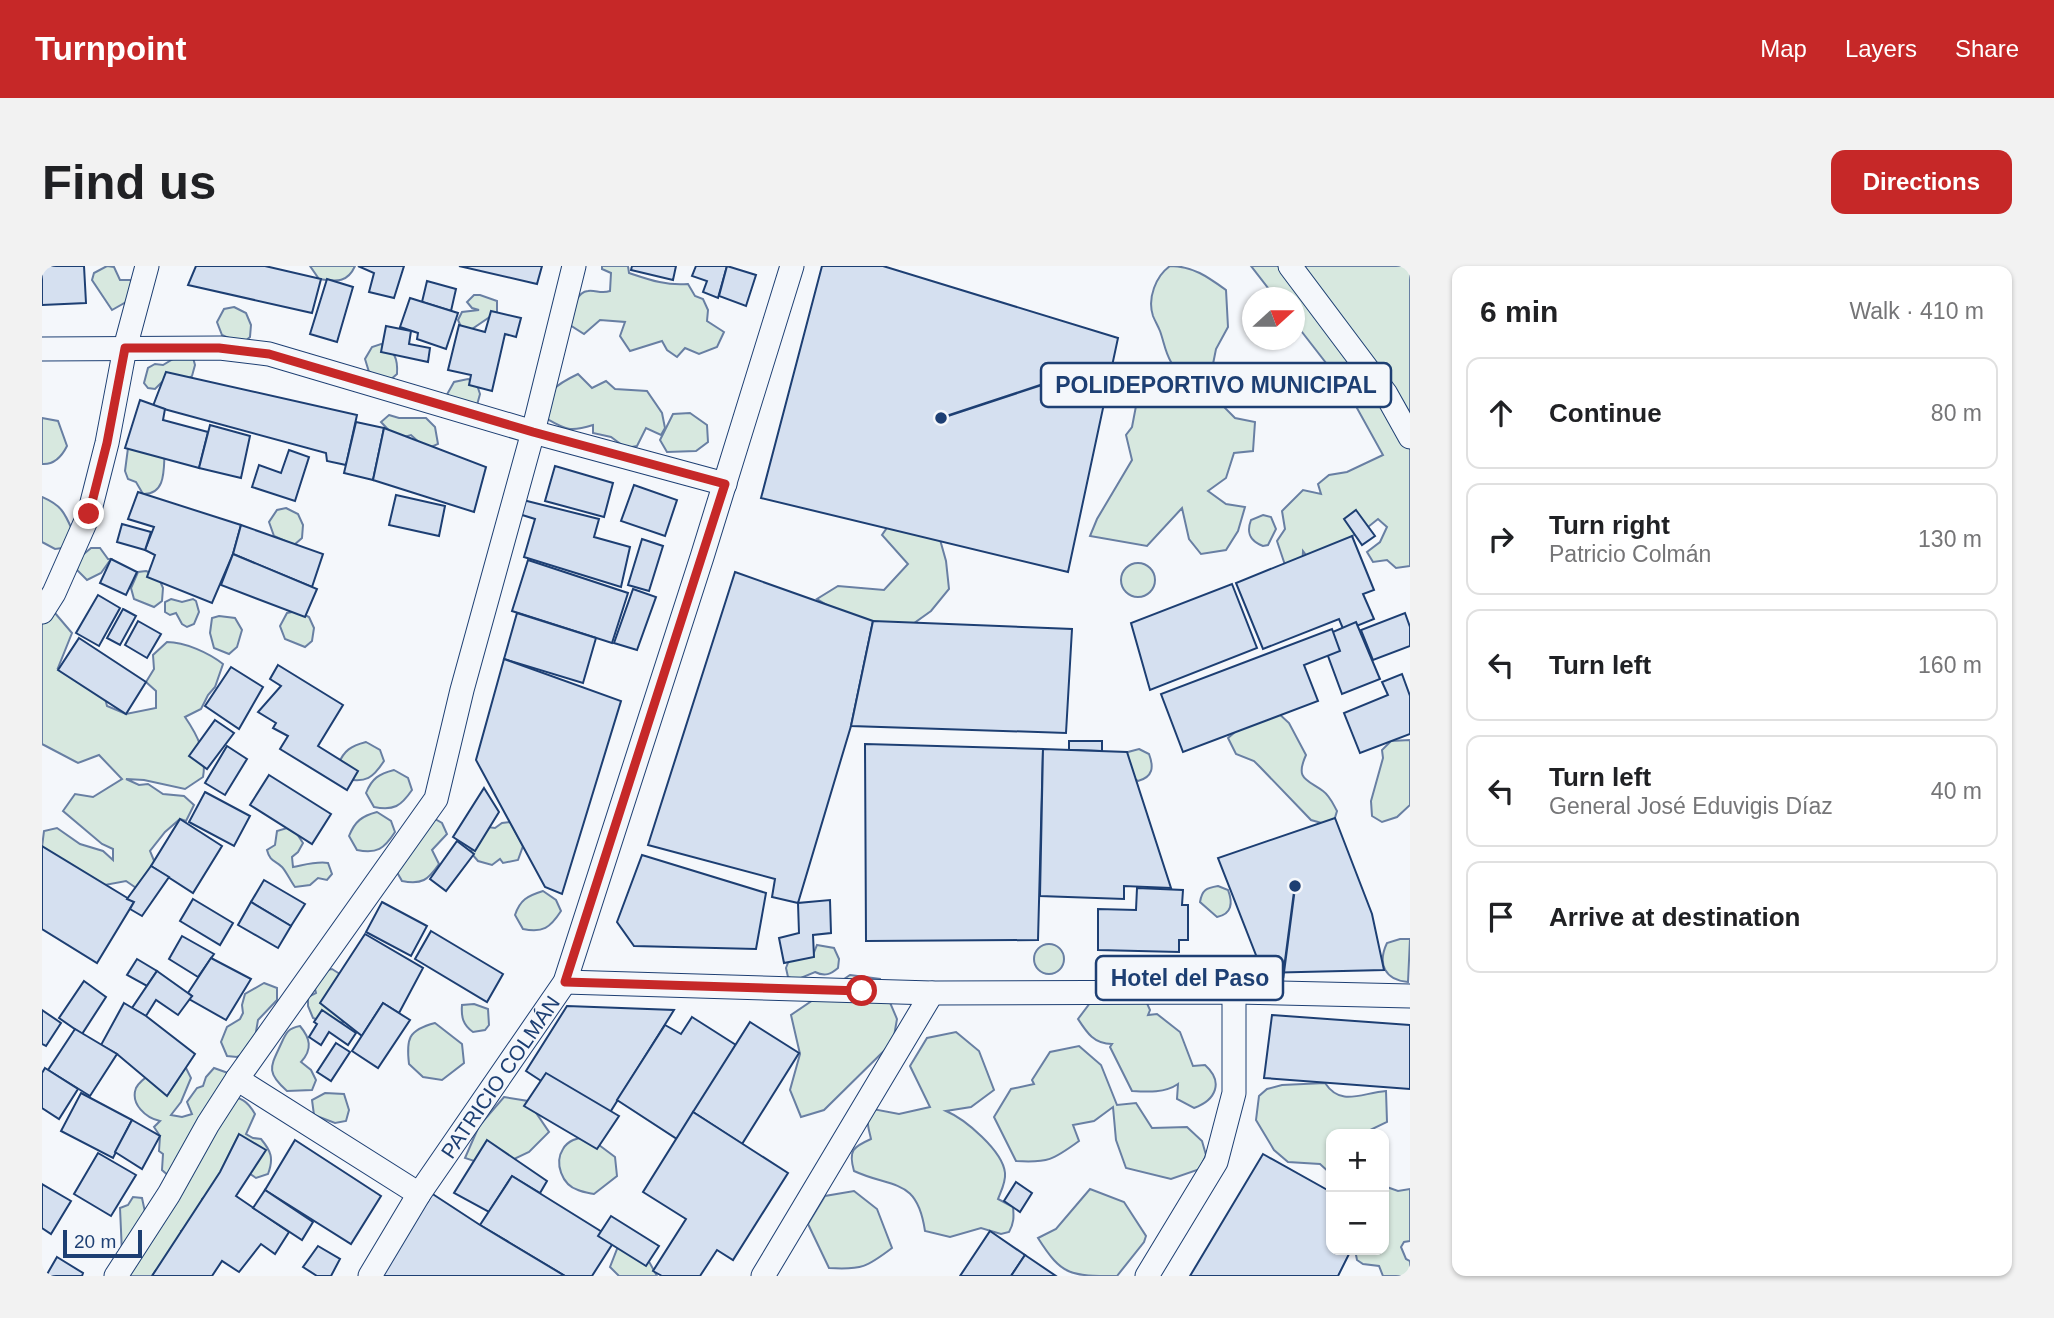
<!DOCTYPE html>
<meta charset="utf-8">
<style>
:root{--surface:#fff;--page:#f2f2f2;--text:#202124;--muted:#757577;--line:#e0e0e0;--accent:#c62828}
body{margin:0;font-family:Helvetica,sans-serif;background:var(--page);color:var(--text)}
.controls{position:absolute;right:21px;bottom:21px;display:grid;overflow:hidden;border-radius:14px;box-shadow:0 2px 5px #0004}
.controls button{width:63px;height:63px;display:grid;place-items:center;padding:0;border:0;border-bottom:2px solid var(--line);background:var(--surface);color:var(--text);font:35px sans-serif}
.compass{position:absolute;left:1200px;top:21px;width:63px;height:63px;border-radius:50%;background:var(--surface);box-shadow:0 2px 5px #0004;rotate:69deg}
.scale{position:absolute;left:21px;bottom:18px;width:79px;box-sizing:border-box;padding-left:7px;border:4px solid #1d3f73;border-top:0;font-size:19px;line-height:24px;white-space:nowrap;color:#1d3f73;-webkit-text-stroke:5px #f4f7fb;paint-order:stroke}
.stop{position:absolute;width:21px;height:21px;margin:-16px;border:5px solid #c62828;border-radius:50%;background:#fff}
.stop.end{background:#c62828;border-color:#fff;box-shadow:0 2px 7px #0008}
.list{margin:0;padding:0;list-style:none}
h2{display:flex;justify-content:space-between;align-items:center;height:91px;margin:0;padding:0 28px;font-size:30px}
h2 small{font-size:23px;font-weight:400;color:var(--muted)}
.list li{display:grid;grid-template-columns:46px 1fr auto;gap:21px;align-items:center;box-sizing:border-box;height:112px;margin:0 14px 14px;padding:0 14px;border:2px solid var(--line);border-radius:14px}
.list b{display:block;font-size:26px;white-space:nowrap}
.list p{margin:0;font-size:23px;white-space:nowrap;color:var(--muted)}
.list em{font-size:23px;font-style:normal;color:var(--muted)}
.icon{flex:none;width:38px;height:38px;fill:none;stroke:currentColor;stroke-width:2;stroke-linecap:round;stroke-linejoin:round}
.map{position:relative;flex:none;width:1368px;height:1010px;overflow:hidden;border-radius:14px}
header{display:flex;align-items:center;gap:42px;box-sizing:border-box;height:98px;padding:0 35px;background:var(--accent);color:#fff}
header strong{font-size:33px}
nav{display:flex;gap:38px;margin-inline-start:auto;font-size:24px}
.intro{display:flex;align-items:center;justify-content:space-between;box-sizing:border-box;height:168px;padding:0 42px}
h1{margin:0;font-size:49px}
.button{padding:18px 32px;border-radius:14px;background:var(--accent);color:#fff;font-size:24px;font-weight:700}
main{display:flex;gap:42px;padding:0 42px}
aside{flex:1;background:var(--surface);border-radius:14px;box-shadow:0 2px 5px #0004}
.map>svg:first-child{display:block}
</style>
<header>
<strong>Turnpoint</strong>
<nav><a>Map</a><a>Layers</a><a>Share</a></nav>
</header>
<div class="intro"><h1>Find us</h1><a class="button">Directions</a></div>
<main>
<div class="map">
<svg width="1368" height="1010" viewBox="0 0 1368 1010">
<rect width="100%" height="100%" fill="#f4f7fb"/>
<!-- green -->
<g fill="#d7e8df" stroke="#687fa3" stroke-width="2">
<path d="M65,0L72,1L78,14H88L92,19L84,36L70,44L50,14L52,7Z"/>
<path d="M268,0H313C305,18 293,15 277,13Z"/>
<path d="M560,0H586L587,7C608,14 625,20 646,18L653,30L661,33L666,44L665,55L682,66L675,81L657,88L643,82L635,91L625,84L620,75L588,85L578,70L583,56L558,54L542,68L528,59C531,49 532,26 546,25C554,24 559,28 568,25L569,7L560,3Z"/>
<path d="M1128,0C1151,0 1166,11 1184,24L1186,61L1174,83L1171,98L1183,132L1182,141L1193,152L1213,156L1211,185L1192,187L1184,212L1166,225L1184,238L1203,241L1196,265L1184,284L1159,288L1147,273L1140,242L1105,280L1048,270L1055,253L1090,194L1084,169L1090,161L1094,140L1122,117L1129,96C1123,86 1122,76 1118,65C1116,60 1113,55 1111,50C1105,32 1114,10 1128,0Z"/>
<path d="M1209,0H1368V300L1354,302L1345,294L1331,296L1325,286L1338,276L1345,261L1336,253L1321,265L1310,270L1312,284L1267,293L1261,285L1260,306L1244,302L1235,275L1243,263L1240,245L1261,224L1279,228L1276,218L1287,209L1305,206L1341,189L1305,124L1253,57L1252,32L1233,31Z"/>
<path d="M432,29H438L455,35V46L430,63H420L416,54L420,46L437,44L430,42L425,36Z"/>
<path d="M192,41L204,47L209,59L208,71L200,78L180,69L175,56L182,43Z"/>
<path d="M339,78C353,85 356,93 355,108L347,115L327,106L323,93L330,81Z"/>
<path d="M141,87L150,88L153,99L150,110L141,116L121,115L113,123L106,122L102,117L106,102L113,98L121,99Z"/>
<path d="M536,108L550,122L564,115L573,123L605,125L620,147L623,162L619,169L604,162L595,180L584,182L569,171L551,167V159C526,167 523,163 500,150C507,124 511,120 536,108Z"/>
<path d="M426,113L434,116L438,128L435,139L403,132L412,116Z"/>
<path d="M648,147L665,159L666,176L654,185L625,186L618,174L631,148Z"/>
<path d="M347,149L357,152H384L393,161L396,178L387,182L379,178L369,169L355,173L339,156Z"/>
<path d="M0,152L16,155L25,180C20,190 13,199 0,198Z"/>
<path d="M86,182H123C121,199 126,229 101,228L94,216L86,213L83,205Z"/>
<path d="M0,231C21,240 23,248 32,268L28,281L13,283L0,276Z"/>
<path d="M244,242L256,248L261,259L260,272L252,279L232,270L227,256L235,244Z"/>
<path d="M1221,249L1229,251L1234,263L1226,279L1221,280C1208,275 1204,267 1209,254Z"/>
<path d="M849,256L897,270L904,295L907,323L889,345L861,365H828L775,333L796,320L842,324L866,298L840,269Z"/>
<path d="M49,282H58L66,293H69L59,307L45,314L35,304L37,292Z"/>
<circle cx="1096" cy="314" r="17"/>
<path d="M104,305L116,310L121,322L120,335L112,341L92,333L89,322L96,306Z"/>
<path d="M129,333L140,336L151,333L154,335L157,346L152,358L145,361L140,358L134,347L128,349L123,346V336Z"/>
<path d="M255,345L267,351L272,362L270,375L263,381L243,373L238,360L245,347Z"/>
<path d="M0,346L13,347L30,367L16,402H32L60,420L65,440L84,448L114,442V425L104,416L112,403L111,389L125,376C143,376 167,387 181,398L173,421L166,429L159,443L143,451C156,470 165,488 161,511L143,523L102,514L84,513L97,519L106,518L121,528L142,530L152,539L144,555L138,553L123,566L108,585L113,597L100,626L84,615L63,619L0,581L2,565L15,562L38,578L61,585L71,594V583L60,578L21,545L33,528L51,531L80,513L57,489L36,497L0,478Z"/>
<path d="M177,350L193,352L200,364L195,381L187,388L172,382L168,367L170,352Z"/>
<path d="M1234,445L1247,457L1264,489C1253,513 1264,513 1281,525C1288,530 1291,538 1295,545L1292,555L1283,558L1269,554L1218,501L1212,495L1194,488L1186,472L1199,461Z"/>
<path d="M1368,474V539L1355,551L1340,556L1330,550L1329,535L1341,492L1340,484L1349,475Z"/>
<path d="M324,476L338,484L342,495C331,512 324,517 304,513L296,499C302,484 309,480 324,476Z"/>
<path d="M1097,483L1107,488C1112,501 1111,511 1096,515L1089,510L1081,491L1086,486Z"/>
<path d="M352,504L366,512L370,524C359,540 352,545 332,541L324,527C330,512 337,508 352,504Z"/>
<path d="M335,546L349,555L353,566C342,583 335,588 315,584L307,570C313,555 320,550 335,546Z"/>
<path d="M386,549L400,557L405,568L390,584L397,598C386,614 380,619 360,615L352,601Z"/>
<path d="M468,556L481,580L476,594L461,597L458,593L450,599L436,595L429,587L431,574L445,561L453,562L460,557Z"/>
<path d="M245,562L255,568L261,577L256,586L250,591L251,601C262,599 275,595 286,597L290,608L285,614L276,612L268,619L253,621C249,616 244,605 240,601C233,594 228,596 225,584L233,579L235,565Z"/>
<path d="M1176,620L1186,624C1191,637 1190,648 1175,651L1158,636C1160,624 1164,622 1176,620Z"/>
<path d="M501,625L514,634L519,645C508,662 501,667 481,663L473,649C478,634 485,630 501,625Z"/>
<path d="M1358,673H1368L1366,716C1343,714 1335,698 1345,677Z"/>
<circle cx="1007" cy="693" r="15"/>
<path d="M775,679L792,682L797,693L796,702C789,708 783,711 773,706L754,714L746,711L744,702L747,694L771,689Z"/>
<path d="M290,703L301,710L308,754C295,760 284,757 271,752L266,740V731L274,727L273,723L281,705Z"/>
<path d="M808,709L838,713L855,753L851,776L782,844L759,851L748,824L758,788L749,749Z"/>
<path d="M1082,710L1099,724L1108,744L1106,749L1115,748L1138,766L1151,800L1163,799C1182,816 1174,834 1152,842L1135,833L1136,818C1123,827 1106,826 1090,825L1068,781L1070,778C1052,778 1045,767 1036,753L1060,721Z"/>
<path d="M222,717L235,722V734L216,754L211,783L195,791L185,790L179,776L185,761L198,753L201,747L200,739L203,728Z"/>
<path d="M432,738L446,743L447,759L443,764L431,766C421,759 419,751 420,739Z"/>
<path d="M393,757L420,778L422,797L400,814L381,811L367,798C364,773 366,764 393,757Z"/>
<path d="M258,760C268,772 271,783 259,796L269,804L274,814L270,824L245,825C223,806 229,800 239,778C244,767 246,762 258,760Z"/>
<path d="M914,766L937,785L952,824L929,841L904,845C923,853 961,885 963,907C964,916 959,925 956,933L971,941C972,951 972,957 967,966L959,968L939,962L908,971L883,965C875,911 851,923 812,905C806,884 811,881 829,873C826,859 823,856 831,843L857,848L888,841L868,800L885,772Z"/>
<path d="M1037,780L1059,799L1075,839L1094,837L1110,862L1145,861L1160,875L1164,889L1158,903L1129,913L1084,902L1074,874L1071,841L1052,855L1031,859L1037,875C1011,894 1006,897 974,895L952,851L969,823L992,818L990,814L1008,786Z"/>
<path d="M120,800H143L149,812L139,836L129,849L140,851L150,848L145,836L155,822L161,820L164,811L172,802L186,807L184,829C199,832 205,834 213,848L204,868L211,872L219,873C229,885 232,892 226,908L214,912L186,893C176,908 175,922 160,933C159,947 155,961 139,965L141,975L127,997L114,1004L110,1010H87L80,987L78,942L86,939L91,931L100,932L103,946L129,912L120,904L121,888L117,885L118,870L112,861L118,855C104,852 88,838 94,822C98,813 112,806 120,800Z"/>
<path d="M1283,817C1299,841 1319,827 1344,825L1345,856L1328,864L1325,868H1289V908L1278,898L1246,896L1232,884L1214,854L1217,830L1225,823L1240,819Z"/>
<path d="M283,827L302,828L307,844L304,855L293,857L272,849L270,834Z"/>
<path d="M462,831L486,835L507,866L487,886L453,902L423,892L437,860Z"/>
<path d="M545,870L573,891L575,910L552,928C547,927 540,926 536,924C520,919 512,897 521,883C526,874 536,872 545,870Z"/>
<path d="M1342,920L1356,925L1368,923V975L1362,976L1359,981L1364,993L1368,995V1010H1341L1337,1000L1321,998L1315,994L1313,984H1342Z"/>
<path d="M1048,923L1082,936L1104,970L1102,976L1075,1010C1028,1010 1020,1010 996,972L1014,963Z"/>
<path d="M812,925L835,943L850,982C825,1001 820,1004 787,1002L766,958L783,930Z"/>
<path d="M577,978L605,992L615,1010H577L568,1001Z"/>
</g>
<!-- building -->
<g fill="#d5e0f0" stroke="#1d3f73" stroke-width="2">
<path d="M0,0H42L44,37L0,39Z"/>
<path d="M154,0H223L279,13L270,47L146,19Z"/>
<path d="M316,0H362L352,32L327,26L332,7Z"/>
<path d="M417,0H500L495,18Z"/>
<path d="M590,0H634L631,14L589,4Z"/>
<path d="M654,0H685L676,32L661,26L665,15L650,10Z"/>
<path d="M685,0L714,9L704,40L677,30Z"/>
<path d="M780,0H841L1076,72L1026,306L719,232Z"/>
<path d="M285,13L311,21L295,76L268,68Z"/>
<path d="M385,15L414,23L409,45L380,36Z"/>
<path d="M368,32L416,47L404,83L375,73L376,67L358,61Z"/>
<path d="M449,45L479,52L474,71L463,68L450,125L427,119L429,109L406,104L417,59L443,66Z"/>
<path d="M344,60L369,65L367,78L388,82L386,96L339,86Z"/>
<path d="M124,106L315,149L304,199L285,195L284,187L111,140Z"/>
<path d="M98,134L123,143L121,154L166,166L157,202L83,182Z"/>
<path d="M314,156L342,162L331,214L302,207Z"/>
<path d="M168,159L208,170L199,212L157,202Z"/>
<path d="M342,162L444,201L432,246L331,214Z"/>
<path d="M247,184L267,191L253,235L210,221L217,199L239,207Z"/>
<path d="M513,200L571,217L562,251L503,235Z"/>
<path d="M592,219L635,234L623,270L579,255Z"/>
<path d="M96,226L199,259L191,288L170,337L105,311L113,289L103,284L112,261L86,253Z"/>
<path d="M354,229L403,240L397,270L347,259Z"/>
<path d="M481,234L557,253L552,271L588,281L579,321L482,291L493,253L477,248Z"/>
<path d="M1314,244L1333,270L1320,279L1302,253Z"/>
<path d="M80,258L109,266L103,284L75,276Z"/>
<path d="M199,259L281,288L270,321L191,288Z"/>
<path d="M1310,270L1332,324L1321,328L1332,353L1302,365L1297,353L1221,383L1194,317Z"/>
<path d="M600,273L621,280L607,325L586,319Z"/>
<path d="M191,288L275,323L263,351L179,319Z"/>
<path d="M69,293L95,306L84,329L58,317Z"/>
<path d="M486,294L586,327L570,377L470,345Z"/>
<path d="M693,306L831,355L809,460L756,637L730,631L733,613L606,579Z"/>
<path d="M1190,318L1215,382L1108,424L1089,357Z"/>
<path d="M591,323L614,331L595,384L572,377Z"/>
<path d="M56,329L78,342L57,380L34,367Z"/>
<path d="M81,343L94,350L78,379L65,372Z"/>
<path d="M475,347L554,372L541,417L462,393Z"/>
<path d="M1363,347L1368,361V380L1331,394L1319,364Z"/>
<path d="M96,355L119,368L105,392L83,379Z"/>
<path d="M831,355L1030,363L1024,467L809,460Z"/>
<path d="M1314,356L1338,413L1300,428L1279,371Z"/>
<path d="M1290,363L1298,385L1262,399L1276,435L1141,486L1119,428Z"/>
<path d="M37,372L104,416L84,448L16,404Z"/>
<path d="M462,393L579,435L520,628L503,621L434,494Z"/>
<path d="M236,399L301,439L276,480L316,505L305,524L238,483L246,470L231,462L234,457L216,446L239,420L228,413Z"/>
<path d="M189,401L221,421L197,463L163,440Z"/>
<path d="M1360,408L1368,430V468L1318,487L1302,447L1346,429L1340,416Z"/>
<path d="M173,454L192,467L165,503L147,490Z"/>
<path d="M1027,475H1060V485L1027,484Z"/>
<path d="M823,478L1001,483L996,674L824,675Z"/>
<path d="M185,480L205,493L183,529L163,517Z"/>
<path d="M1001,483L1085,486L1129,622L1082,620V633L998,630Z"/>
<path d="M227,509L289,548L270,578L208,539Z"/>
<path d="M442,522L457,546L433,585L411,571Z"/>
<path d="M163,526L208,550L192,580L147,556Z"/>
<path d="M1293,552L1330,648L1342,704L1221,707L1176,592Z"/>
<path d="M138,553L180,580L151,627L109,600Z"/>
<path d="M415,575L432,588L404,625L388,613Z"/>
<path d="M0,580L92,636L55,697L0,663Z"/>
<path d="M600,589L724,627L714,683L592,680L575,656Z"/>
<path d="M109,600L127,611L100,650L88,643L92,636L85,633Z"/>
<path d="M222,614L263,638L249,660L209,636Z"/>
<path d="M1095,622L1141,624L1140,639H1146V674H1137V686L1056,684V643L1094,644Z"/>
<path d="M151,633L191,657L178,679L138,655Z"/>
<path d="M788,634L789,667L771,669L772,691L742,697L737,672L757,667L756,637Z"/>
<path d="M209,636L249,660L236,682L196,659Z"/>
<path d="M340,636L385,660L369,690L324,666Z"/>
<path d="M389,665L461,708L445,736L373,693Z"/>
<path d="M323,668L381,702L357,747L341,737L320,770L278,737Z"/>
<path d="M140,670L172,688L156,711L127,693Z"/>
<path d="M169,692L209,713L184,754L147,733L150,730L146,727Z"/>
<path d="M95,693L115,705L105,720L85,709Z"/>
<path d="M115,705L150,730L136,749L114,734L104,750L90,742Z"/>
<path d="M42,715L64,731L40,768L17,752Z"/>
<path d="M82,737L104,750L153,788L125,830L75,788L59,779Z"/>
<path d="M341,737L368,754L336,802L310,785Z"/>
<path d="M525,740L632,744L562,856L484,805Z"/>
<path d="M0,744L19,757L4,780L0,778Z"/>
<path d="M280,744L314,767L306,779L287,766L279,779L267,771L275,758L272,756Z"/>
<path d="M1230,749L1368,759V823L1222,812Z"/>
<path d="M650,751L694,779L635,873L575,834L623,759L639,768Z"/>
<path d="M708,756L757,787L700,878L651,846Z"/>
<path d="M33,763L75,788L48,830L6,804Z"/>
<path d="M294,777L308,786L289,815L275,806Z"/>
<path d="M3,802L36,823L17,853L0,842V807Z"/>
<path d="M504,807L577,850L555,883L482,840Z"/>
<path d="M39,827L90,854L71,892L19,865Z"/>
<path d="M651,846L746,907L691,994L675,984L658,1010H620L611,1005L644,953L601,926Z"/>
<path d="M90,854L118,870L100,903L73,886Z"/>
<path d="M197,868L224,884L194,930L247,966L233,988L219,978L197,1006L180,995L170,1010H110L178,906Z"/>
<path d="M253,874L339,930L309,978L223,924Z"/>
<path d="M445,874L505,915L498,927L470,910L447,946L412,927Z"/>
<path d="M56,887L94,909L69,950L32,928Z"/>
<path d="M1221,888L1289,926V984H1309L1296,1010H1148Z"/>
<path d="M470,910L573,974L550,1010H523L438,959Z"/>
<path d="M974,916L990,927L978,946L962,935Z"/>
<path d="M0,918L29,935L9,968L0,962Z"/>
<path d="M223,924L271,956L260,974L211,942Z"/>
<path d="M386,925L438,959L523,1010H338Z"/>
<path d="M569,950L617,980L604,1000L556,970Z"/>
<path d="M948,965L983,989L969,1010H918Z"/>
<path d="M276,980L298,993L289,1010H275L261,1001Z"/>
<path d="M983,989L1014,1010H969Z"/>
<path d="M15,991L41,1007L40,1010H4Z"/>
</g>
<g fill="none" stroke-linecap="round" stroke-linejoin="round">
<!-- street casing -->
<g stroke="#1d3f73" stroke-width="25">
<g id="street">
<path d="M1248,0L1344,128L1368,171"/>
<path d="M0,83L178,82L227,88L491,166L683,218"/>
<path d="M0,346L12,327L47,248L65,177L83,82L105,0"/>
<path d="M523,716L890,727L1192,726L1368,730"/>
<path d="M195,813L377,928"/>
<path d="M74,1010L127,928L166,858L195,813L394,533L420,424L491,166L532,0"/>
<path id="s1" d="M328,1010L377,928L523,716L660,291L750,0"/>
<path d="M721,1010L890,727"/>
<path d="M1105,1010L1174,896L1192,827V726"/>
</g>
</g>
<!-- street -->
<use href="#street" stroke="#f4f7fb" stroke-width="23"/>
</g>
<g fill="none" stroke-linecap="round" stroke-linejoin="round">
<!-- route -->
<path stroke="#c62828" stroke-width="9" d="M47,248L65,177L83,82H177L227,88L491,166L683,218L523,716L820,725"/>
</g>
<g text-anchor="middle" dominant-baseline="central" stroke-width="5" stroke-linejoin="round" paint-order="stroke">
<!-- street labels -->
<g font-size="21" fill="#1d3f73" stroke="#f4f7fb">
<text stroke="none"><textPath href="#s1" startOffset="238">PATRICIO COLMÁN</textPath></text>
</g>
</g>
<!-- callouts -->
<path fill="none" stroke="#1d3f73" stroke-width="2.5" d="M899 152L999 119M1253 620L1241 712"/>
<g fill="#1d3f73" stroke="#f4f7fb" stroke-width="2.5">
<circle cx="899" cy="152" r="7"/>
<circle cx="1253" cy="620" r="7"/>
</g>
<g fill="#f4f7fb" stroke="#1d3f73" stroke-width="2.5">
<rect x="999" y="97" width="350" height="44" rx="7"/>
<rect x="1054" y="690" width="187" height="44" rx="7"/>
</g>
<g font-size="23" text-anchor="middle" font-weight="bold" fill="#1d3f73">
<text x="1174" y="127">POLIDEPORTIVO MUNICIPAL</text>
<text x="1148" y="720">Hotel del Paso</text>
</g>
</svg>
<div class="controls">
<button>+</button>
<button>−</button>
</div>
<svg class="compass" viewBox="-18 -18 36 36"><path d="M0-13l5 13h-10z" fill="#e53935"/><path d="M0 13l5-13h-10z" fill="#757577"/></svg>
<div class="scale">20 m</div>
<div class="stop" style="left:820px;top:725px"></div>
<div class="stop end" style="left:47px;top:248px"></div>
</div>
<aside>
<h2>6 min<small>Walk · 410 m</small></h2>
<ul class="list">
<li><svg class="icon" aria-label="ahead" viewBox="0 0 24 24"><path d="M12 20V5M6 11l6-6 6 6"/></svg><div><b>Continue</b></div><em>80 m</em></li>
<li><svg class="icon" aria-label="right" viewBox="0 0 24 24"><path d="M7 20v-9h11M14 6l5 5-5 5"/></svg><div><b>Turn right</b><p>Patricio Colmán</p></div><em>130 m</em></li>
<li><svg class="icon" aria-label="left" viewBox="0 0 24 24"><path d="M17 20v-9H6M10 6l-5 5 5 5"/></svg><div><b>Turn left</b></div><em>160 m</em></li>
<li><svg class="icon" aria-label="left" viewBox="0 0 24 24"><path d="M17 20v-9H6M10 6l-5 5 5 5"/></svg><div><b>Turn left</b><p>General José Eduvigis Díaz</p></div><em>40 m</em></li>
<li><svg class="icon" aria-label="arrive" viewBox="0 0 24 24"><path d="M6 21V4h12l-3 4 3 4H6"/></svg><div><b>Arrive at destination</b></div></li>
</ul>
</aside>
</main>
